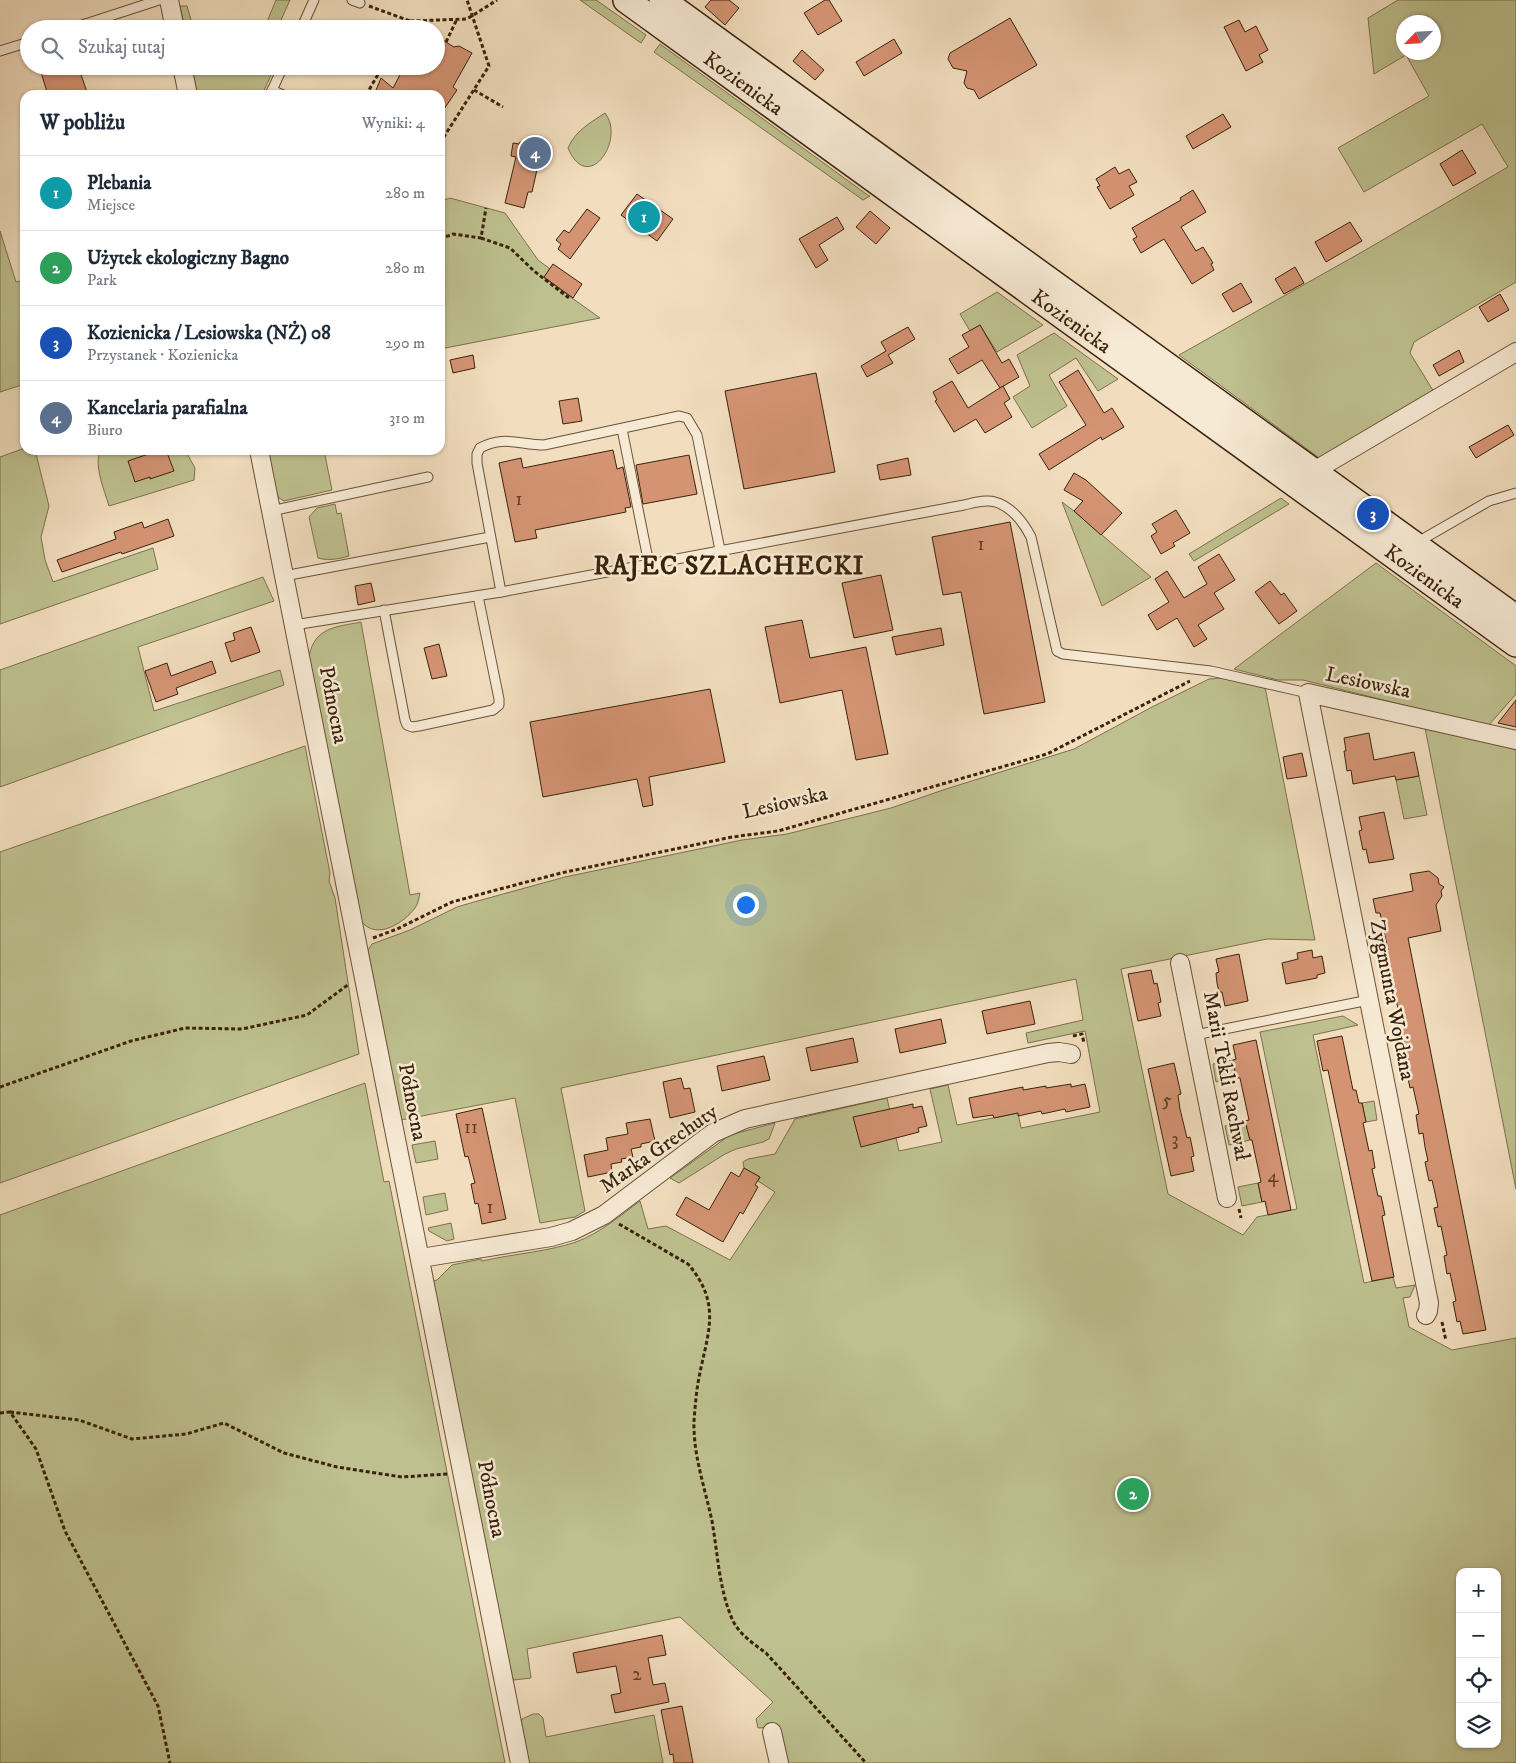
<!DOCTYPE html>
<html lang="pl">
<meta charset="utf-8">
<style>
:root{--surface:#fff;--page:#f6f6f7;--text:#1f2937;--muted:#747a83;--line:#e0e1e3;--accent:#0b8043}
body{margin:0;font-family:"IM FELL DW Pica",serif;background:var(--page);color:var(--text)}
.controls{position:absolute;right:15px;bottom:15px;display:grid;overflow:hidden;border-radius:10px;box-shadow:0 1px 4px #0004}
.controls button{width:45px;height:45px;display:grid;place-items:center;padding:0;border:0;border-bottom:1px solid var(--line);background:var(--surface);color:var(--text);font:25px sans-serif}
.compass{position:absolute;left:1396px;top:15px;width:45px;height:45px;border-radius:50%;background:var(--surface);box-shadow:0 1px 4px #0004;rotate:245deg}
.you{position:absolute;left:745px;top:904px;width:18px;height:18px;margin:-12px;border:4px solid #fff;border-radius:50%;background:#1a73e8;box-shadow:0 0 0 8px #1a73e833}
.badge{display:grid;place-items:center;width:32px;height:32px;border-radius:50%;background:var(--accent);color:#fff;font-size:16px;font-weight:700}
.pin{position:absolute;translate:-50% -50%;border:2px solid #fff;box-shadow:0 1px 5px #0006}
.list{margin:0;padding:0;list-style:none}
h2{display:flex;justify-content:space-between;align-items:center;height:65px;margin:0;padding:0 20px;font-size:21px}
h2 small{font-size:16px;font-weight:400;color:var(--muted)}
.list li{display:grid;grid-template-columns:32px 1fr auto;gap:15px;align-items:center;box-sizing:border-box;height:75px;padding:0 20px;border-top:1px solid var(--line)}
.list b{display:block;font-size:19px;white-space:nowrap}
.list p{margin:0;font-size:16px;white-space:nowrap;color:var(--muted)}
.list em{font-size:16px;font-style:normal;color:var(--muted)}
.icon{flex:none;width:28px;height:28px;fill:none;stroke:currentColor;stroke-width:2;stroke-linecap:round;stroke-linejoin:round}
.map{position:relative;flex:none;width:1516px;height:1763px;overflow:hidden}
.search{position:absolute;background:var(--surface);box-shadow:0 1px 4px #0004;left:20px;top:20px;width:425px;height:55px;display:flex;align-items:center;gap:12px;box-sizing:border-box;padding:0 18px;border-radius:28px;color:var(--muted);font-size:19px}
.panel{position:absolute;background:var(--surface);box-shadow:0 1px 4px #0004;left:20px;top:90px;width:425px;height:365px;border-radius:15px}
.map>svg:first-child{display:block}
</style>
<div class="map">
<svg width="1516" height="1763" viewBox="0 0 1516 1763">
<rect width="100%" height="100%" fill="#f2debf"/>
<filter id="stains"><feTurbulence type="fractalNoise" baseFrequency=".004" numOctaves="4"/><feColorMatrix values="0 0 0 0 .2 0 0 0 0 .09 0 0 0 0 .02 0 0 0 .5 -.17"/></filter>
<radialGradient id="worn" r=".72"><stop offset=".6" stop-color="#630" stop-opacity="0"/><stop offset="1" stop-color="#630" stop-opacity=".3"/></radialGradient>
<!-- green -->
<g fill="#bec08f" stroke="#7c714c" fill-rule="evenodd">
<path d="M276,0H290L277,29H264Z"/>
<path d="M580,0H596L646,35L641,43Z"/>
<path d="M1398,0H1516V282L1414,342L1410,353L1434,392L1322,460L1179,355L1362,252L1508,167L1482,124L1364,192L1338,148L1429,96L1406,55L1374,74L1368,18ZM1404,22H1434V52H1404Z"/>
<path d="M180,6H187L193,27L205,29H185Z"/>
<path d="M660,44L869,196H870L863,200L654,52Z"/>
<path d="M192,66H262L270,71L271,75L262,95H197Z"/>
<path d="M605,113C626,139 588,196 568,148C575,131 590,123 605,113Z"/>
<path d="M450,198L505,213L538,260L550,269L544,278L600,318L440,349V201Z"/>
<path d="M0,231L16,282L25,280V384L0,392Z"/>
<path d="M997,292L1043,325L997,352L980,325L970,331L960,314Z"/>
<path d="M1054,333L1118,379L1098,391L1076,358L1049,375L1067,406L1032,428L1013,397L1030,386L1017,355Z"/>
<path d="M25,448V450H35L49,506L41,537L45,560L53,582L153,548L158,569L0,624V457Z"/>
<path d="M100,450H185L195,468L194,480L109,506C104,489 94,467 100,450Z"/>
<path d="M268,450H324L332,490L284,501L279,498L276,492Z"/>
<path d="M1281,498L1289,504L1194,561L1189,554Z"/>
<path d="M1062,502L1074,511L1151,577L1102,606Z"/>
<path d="M335,504L337,514L341,513L349,556C338,559 329,561 318,558L309,517L317,508Z"/>
<path d="M1376,563L1516,666V694L1488,726L1303,680H1278L1234,669Z"/>
<path d="M263,577L274,601L138,647L154,711L280,670L284,685L0,787V670Z"/>
<path d="M361,622L410,895L420,893C419,898 418,904 415,908C404,923 376,941 361,921L309,656C315,627 336,627 361,622Z"/>
<path d="M1221,678L1265,687L1315,940L1267,939L1121,969L1168,1194L1243,1235L1257,1217L1297,1209L1260,1032L1343,1016L1358,1025L1313,1035L1364,1283L1393,1277L1396,1288L1415,1285L1410,1297L1403,1298L1409,1327L1452,1350L1516,1338V1763H783L775,1727L758,1728L756,1719L773,1702L680,1617L527,1649L531,1678L514,1680L511,1675L433,1281L437,1280L452,1265L481,1259L482,1261C512,1254 546,1252 576,1242C600,1233 620,1216 640,1201L648,1229L666,1226L730,1260L775,1192L758,1181L760,1177L744,1168L743,1162L748,1159L775,1154L795,1119L887,1098L899,1151L942,1142L930,1089L948,1085L957,1125L1018,1113L1021,1128L1100,1112L1085,1031L1028,1043L1026,1033L1083,1020L1076,979L561,1088L585,1211L575,1217L540,1223L515,1098L401,1120L368,950L372,944L410,930L457,907L474,902L565,877L742,840L787,834L891,808L946,789L1074,749L1152,707L1209,679ZM1460,1572H1497V1744H1460Z"/>
<path d="M1425,728L1516,747V1189Z"/>
<path d="M305,746L330,873L329,881L335,898L359,1054L0,1183V852Z"/>
<path d="M1419,776L1427,815L1404,819L1396,780Z"/>
<path d="M1233,1060L1236,1078L1216,1082L1213,1064Z"/>
<path d="M365,1083L384,1182L389,1181L505,1763H0V1215Z"/>
<path d="M1374,1101L1377,1120L1366,1122L1362,1103Z"/>
<path d="M1245,1121L1250,1140L1229,1145L1225,1126Z"/>
<path d="M775,1123L769,1139L763,1142L736,1149L725,1154L679,1183L670,1178L730,1135Z"/>
<path d="M435,1141L438,1159L416,1163L412,1145Z"/>
<path d="M1258,1183L1262,1202L1242,1206L1238,1187Z"/>
<path d="M445,1193L448,1210L426,1215L423,1197Z"/>
<path d="M451,1223L454,1239L447,1241L429,1231L428,1228Z"/>
<path d="M533,1714H539L543,1718L546,1737L654,1715L663,1763H529L521,1722L522,1719Z"/>
</g>
<!-- building -->
<g fill="#d49474" stroke="#3b220a">
<path d="M711,0H729L739,8L725,25L705,7Z"/>
<path d="M825,0H829L842,21L818,35L804,13Z"/>
<path d="M1010,18L1037,65L979,99L974,90L967,88L964,83L967,71L953,68L948,59L950,53Z"/>
<path d="M1239,20L1245,32L1256,26L1268,50L1259,55L1263,62L1246,71L1224,27Z"/>
<path d="M436,36L454,47L459,46L472,53L453,87L457,90L440,115V95H374L381,78L393,88L401,73L403,74L406,66H436Z"/>
<path d="M894,39L902,53L864,76L856,62Z"/>
<path d="M802,50L824,70L815,80L793,61Z"/>
<path d="M39,66H78L88,95H48Z"/>
<path d="M1223,114L1231,127L1193,149L1186,136Z"/>
<path d="M520,142L542,147L532,192H528L524,208L505,203L516,157L511,156L513,143L519,144Z"/>
<path d="M1462,150L1476,173L1453,186L1440,164Z"/>
<path d="M1115,167L1119,174L1129,169L1137,182L1129,186L1134,195L1110,209L1097,187L1100,186L1096,179Z"/>
<path d="M1193,190L1206,212L1181,227L1196,251L1203,247L1213,263L1211,264L1214,270L1192,284L1164,239L1141,253L1133,239L1137,237L1132,228L1181,200L1180,198Z"/>
<path d="M637,194L673,219L657,241L621,215Z"/>
<path d="M587,209L600,218L570,259L558,249L561,244L556,240L564,230L569,233Z"/>
<path d="M870,211L890,228L876,244L856,227Z"/>
<path d="M837,217L844,229L819,245L828,260L816,268L799,239Z"/>
<path d="M1350,222L1362,241L1326,262L1315,242Z"/>
<path d="M553,264L582,284L573,298L544,277Z"/>
<path d="M1295,267L1304,283L1284,294L1275,279Z"/>
<path d="M1241,283L1252,302L1233,312L1222,294Z"/>
<path d="M1500,294L1509,310L1488,322L1479,307Z"/>
<path d="M980,325L1002,363L1009,359L1019,377L1000,388L982,360L958,374L949,359L969,347L962,335Z"/>
<path d="M908,327L915,339L888,355L893,363L867,377L861,366L886,351L881,342Z"/>
<path d="M1459,350L1464,362L1439,376L1433,365Z"/>
<path d="M473,355L475,368L453,373L450,360Z"/>
<path d="M1078,370L1104,413L1112,408L1124,427L1102,440L1101,437L1049,470L1039,454L1086,425L1059,382Z"/>
<path d="M816,373L835,472L744,489L725,391Z"/>
<path d="M952,381L968,408L1003,386L1010,399L1004,403L1012,417L985,433L976,419L954,432L935,401L937,400L933,392Z"/>
<path d="M578,398L582,421L563,424L559,401Z"/>
<path d="M1508,425L1514,435L1476,458L1469,447Z"/>
<path d="M160,450H166L174,471L150,479V477L135,482L128,461Z"/>
<path d="M613,450L617,469L623,467L631,507L625,508L626,512L535,530L537,538L515,542L499,463L521,458L523,468Z"/>
<path d="M689,455L697,494L643,504L636,465Z"/>
<path d="M908,458L911,475L880,480L877,465Z"/>
<path d="M1074,473L1086,480L1122,513L1101,535L1074,511L1083,501L1064,490Z"/>
<path d="M1176,510L1190,533L1173,543L1175,546L1161,554L1151,536L1157,532L1152,524Z"/>
<path d="M168,519L174,536L122,554L121,552L62,572L57,560L116,539L114,532L142,522L144,528Z"/>
<path d="M1010,522L1045,702L984,714L961,592L943,595L932,537Z"/>
<path d="M1219,554L1235,580L1214,593L1224,609L1198,625L1207,639L1194,647L1177,618L1157,630L1148,615L1169,602L1155,579L1167,571L1184,598L1207,584L1198,567Z"/>
<path d="M881,575L893,630L854,638L842,583Z"/>
<path d="M1270,581L1281,595L1284,593L1297,611L1279,624L1255,592Z"/>
<path d="M371,583L375,601L358,605L355,586Z"/>
<path d="M802,620L810,658L866,647L888,754L856,760L842,690L780,703L765,627Z"/>
<path d="M251,627L260,652L231,662L225,643L235,640L233,633Z"/>
<path d="M941,628L944,645L896,655L892,637Z"/>
<path d="M439,644L447,676L432,679L424,648Z"/>
<path d="M212,661L216,673L176,688L178,694L156,702L145,671L167,663L171,676Z"/>
<path d="M710,689L725,762L649,777L653,805L643,807L637,779L543,797L530,722Z"/>
<path d="M1516,700V727L1498,723Z"/>
<path d="M1369,733L1374,760L1414,752L1419,776L1396,780L1395,776L1353,784L1351,770L1347,771L1344,751H1346L1344,738Z"/>
<path d="M1302,753L1307,776L1287,779L1283,757Z"/>
<path d="M1384,812L1394,859L1369,863L1366,849L1363,850L1359,831L1362,830L1359,817Z"/>
<path d="M1429,871L1438,878L1439,884L1444,887L1441,891L1442,896L1436,905L1441,931L1408,938L1486,1330L1463,1334L1460,1321L1457,1322L1453,1302L1456,1301L1450,1273L1447,1274L1444,1256L1447,1255L1444,1241L1441,1226L1438,1227L1434,1208L1438,1207L1435,1193L1432,1180L1429,1181L1425,1162L1428,1161L1425,1147L1423,1133L1419,1134L1416,1115L1419,1114L1413,1087L1410,1088L1406,1068L1409,1067L1407,1053L1404,1040H1401L1398,1020H1400L1395,993L1392,994L1384,951L1388,950L1380,913H1376L1373,899L1413,891L1410,874Z"/>
<path d="M1312,950L1313,958L1322,956L1325,973L1317,975V978L1286,984L1282,963L1298,959L1297,953Z"/>
<path d="M1239,954L1248,1001L1225,1006L1222,992H1219L1217,983L1216,973L1219,972L1216,959Z"/>
<path d="M1151,970L1154,984L1157,983L1161,1002L1158,1003L1161,1016L1138,1021L1128,974Z"/>
<path d="M1030,1001L1035,1024L987,1034L982,1011Z"/>
<path d="M941,1019L946,1043L900,1053L895,1029Z"/>
<path d="M1342,1036L1353,1090H1356L1359,1103H1362L1366,1122L1363,1123L1369,1151L1372,1150L1375,1168L1372,1169L1378,1196H1381L1385,1215L1382,1216L1394,1277L1372,1281L1328,1070L1323,1071L1317,1041Z"/>
<path d="M853,1038L858,1062L811,1071L806,1048Z"/>
<path d="M1256,1040L1291,1210L1268,1215L1265,1201L1262,1202L1258,1183L1261,1182L1252,1140H1250L1245,1121L1249,1120L1240,1078H1236L1233,1060L1236,1059L1233,1045Z"/>
<path d="M764,1056L770,1080L722,1091L717,1066Z"/>
<path d="M1174,1063L1181,1094L1178,1095L1180,1109L1187,1138L1190,1137L1194,1156L1191,1157L1194,1171L1171,1176L1148,1069Z"/>
<path d="M681,1078L684,1089L690,1088L695,1112L670,1118L663,1082Z"/>
<path d="M1071,1084V1087L1085,1084L1090,1107L1066,1112L1065,1109L1042,1114L1041,1111L1018,1116V1113L994,1118L993,1115L973,1118L969,1098L1023,1087V1090L1046,1086V1088Z"/>
<path d="M913,1104V1108L922,1106L927,1126L918,1128L919,1132L861,1147L853,1117Z"/>
<path d="M482,1108L506,1219L482,1224L478,1203L475,1204L471,1184L475,1183L468,1156L465,1157L456,1114Z"/>
<path d="M650,1119L655,1141L641,1144V1147L631,1149L633,1157L621,1159L622,1162L611,1164L612,1172L588,1177L584,1155L608,1150L606,1138L628,1134L626,1123Z"/>
<path d="M744,1168L760,1177L755,1185L758,1187L743,1214L740,1212L723,1242L676,1215L686,1197L709,1210L731,1172L739,1177Z"/>
<path d="M662,1635L666,1655L648,1658L653,1685L665,1683L669,1702L615,1713L611,1695L621,1693L616,1666L577,1673L573,1653Z"/>
<path d="M682,1706L693,1763H674L673,1754L670,1755L661,1710Z"/>
</g>
<g fill="none" stroke-linecap="round" stroke-linejoin="round">
<!-- lane casing -->
<g stroke="#695137" stroke-width="11">
<g id="lane">
<path d="M352,0L360,3"/>
<path d="M70,29L159,0"/>
<path d="M301,29L314,0"/>
<path d="M0,51L29,42"/>
<path d="M272,90L283,95"/>
<path d="M270,95L283,66"/>
<path d="M622,429L649,564"/>
<path d="M271,511L428,477"/>
<path d="M1416,543L1489,501L1516,493"/>
<path d="M284,576L490,537"/>
<path d="M501,592L477,463V454L480,448C503,435 520,445 544,445L679,416L687,418L697,435L720,550"/>
<path d="M384,610L405,720L407,725L412,727L419,726L493,710L499,705V699L478,596"/>
<path d="M294,625L501,592L964,505C973,503 986,499 995,502C1011,506 1024,523 1031,537L1057,651L1063,654L1211,671L1308,693"/>
<path d="M1195,1035L1369,1000"/>
</g>
</g>
<!-- street casing -->
<g stroke="#695137" stroke-width="20">
<g id="street">
<path d="M169,0L175,29"/>
<path d="M182,66L188,95"/>
<path d="M259,450L520,1763"/>
<path d="M1314,471L1516,352"/>
<path d="M1180,963L1227,1198"/>
<path d="M421,1258L551,1237L572,1231L604,1215L713,1133L745,1119L1048,1053L1059,1052L1071,1054"/>
<path d="M1426,1315L1428,1311L1429,1303L1308,693L1516,740"/>
<path d="M772,1732L779,1763"/>
</g>
</g>
<!-- secondary casing -->
<g stroke="#3b220a" stroke-width="28">
<g id="secondary">
<path d="M626,0L1516,644"/>
<path d="M662,0L1516,618"/>
</g>
</g>
<!-- path -->
<g stroke="#3b220a" stroke-width="3" stroke-dasharray="4 2.5" stroke-linecap="butt">
<path d="M369,6L410,21L405,29"/>
<path d="M410,21L466,19L472,16L497,0"/>
<path d="M446,42L457,19"/>
<path d="M474,90L503,107"/>
<path d="M366,95L383,66"/>
<path d="M440,143L489,66L467,0"/>
<path d="M481,238L510,248L534,271L569,298"/>
<path d="M440,239L453,234L481,238L486,208"/>
<path d="M373,938L397,929L452,902L496,890L561,873L732,837L778,831L1047,754L1190,681"/>
<path d="M1073,1036L1082,1034L1084,1043"/>
<path d="M0,1087L131,1041L185,1028L242,1029L307,1015L349,984"/>
<path d="M1239,1209L1241,1218"/>
<path d="M619,1224L688,1264C724,1306 706,1336 698,1383C696,1395 695,1408 694,1421C693,1455 705,1488 712,1521C718,1555 719,1590 733,1621C740,1635 754,1644 766,1653L866,1763"/>
<path d="M1442,1322L1446,1341"/>
<path d="M10,1412L79,1420L132,1439L186,1434L224,1423L284,1453L337,1467L402,1477L447,1474"/>
<path d="M0,1413L10,1412L36,1449L65,1531L158,1706L170,1763"/>
</g>
<!-- lane -->
<use href="#lane" stroke="#f7ead5" stroke-width="9"/>
<!-- street -->
<use href="#street" stroke="#f7ead5" stroke-width="18"/>
<!-- secondary -->
<use href="#secondary" stroke="#f7ead5" stroke-width="25"/>
</g>
<g text-anchor="middle" dominant-baseline="central" stroke-width="5" stroke-linejoin="round" paint-order="stroke">
<!-- number labels -->
<g font-size="19" fill="#613e24">
<text x="519" y="499">1</text>
<text x="981" y="544">1</text>
<text x="1167" y="1100">5</text>
<text x="471" y="1127">11</text>
<text x="1175" y="1139">3</text>
<text x="1273" y="1176">4</text>
<text x="490" y="1207">1</text>
<text x="637" y="1674">2</text>
</g>
<!-- street labels -->
<g font-size="21" fill="#3b220a" stroke="#f7ead5">
<text transform="translate(743 84) rotate(36)">Kozienicka</text>
<text transform="translate(1071 322) rotate(36)">Kozienicka</text>
<text transform="translate(1424 577) rotate(36)">Kozienicka</text>
<text transform="translate(1368 683) rotate(12)">Lesiowska</text>
<text transform="translate(333 705) rotate(79)">Północna</text>
<text transform="translate(785 803) rotate(-13)">Lesiowska</text>
<text transform="translate(1392 1000) rotate(79)">Zygmunta Wojdana</text>
<text transform="translate(1226 1076) rotate(79)">Marii Tekli Rachwał</text>
<text transform="translate(412 1102) rotate(79)">Północna</text>
<text transform="translate(659 1149) rotate(-35)">Marka Grechuty</text>
<text transform="translate(491 1499) rotate(79)">Północna</text>
</g>
<!-- district labels -->
<g font-size="26" font-weight="bold" letter-spacing="1" fill="#3b220a" stroke="#f7ead5">
<text x="729" y="566">RAJEC SZLACHECKI</text>
</g>
</g>
<rect width="100%" height="100%" filter="url(#stains)"/>
<rect width="100%" height="100%" fill="url(#worn)"/>
</svg>
<div class="controls">
<button>+</button>
<button>−</button>
<button><svg class="icon" aria-label="locate" viewBox="0 0 24 24"><circle cx="12" cy="12" r="6"/><path d="M12 2v4M12 18v4M2 12h4M18 12h4"/></svg></button>
<button><svg class="icon" aria-label="layers" viewBox="0 0 24 24"><path d="M12 4l9 5-9 5-9-5zM3 14l9 5 9-5"/></svg></button>
</div>
<svg class="compass" viewBox="-18 -18 36 36"><path d="M0-13l5 13h-10z" fill="#e53935"/><path d="M0 13l5-13h-10z" fill="#747a83"/></svg>
<div class="you"></div>
<div class="pin badge" style="left:644px;top:217px;background:#0f9aa8">1</div>
<div class="pin badge" style="left:1133px;top:1494px;background:#2e9e5b">2</div>
<div class="pin badge" style="left:1373px;top:514px;background:#1a4fb4">3</div>
<div class="pin badge" style="left:535px;top:153px;background:#5c6f8a">4</div>
<div class="search"><svg class="icon" aria-label="search" viewBox="0 0 24 24"><circle cx="10" cy="10" r="6"/><path d="M15 15l6 6"/></svg>Szukaj tutaj</div>
<section class="panel">
<h2>W pobliżu<small>Wyniki: 4</small></h2>
<ul class="list">
<li><span class="badge" style="background:#0f9aa8">1</span><div><b>Plebania</b><p>Miejsce</p></div><em>280 m</em></li>
<li><span class="badge" style="background:#2e9e5b">2</span><div><b>Użytek ekologiczny Bagno</b><p>Park</p></div><em>280 m</em></li>
<li><span class="badge" style="background:#1a4fb4">3</span><div><b>Kozienicka / Lesiowska (NŻ) 08</b><p>Przystanek · Kozienicka</p></div><em>290 m</em></li>
<li><span class="badge" style="background:#5c6f8a">4</span><div><b>Kancelaria parafialna</b><p>Biuro</p></div><em>310 m</em></li>
</ul>
</section>
</div>
